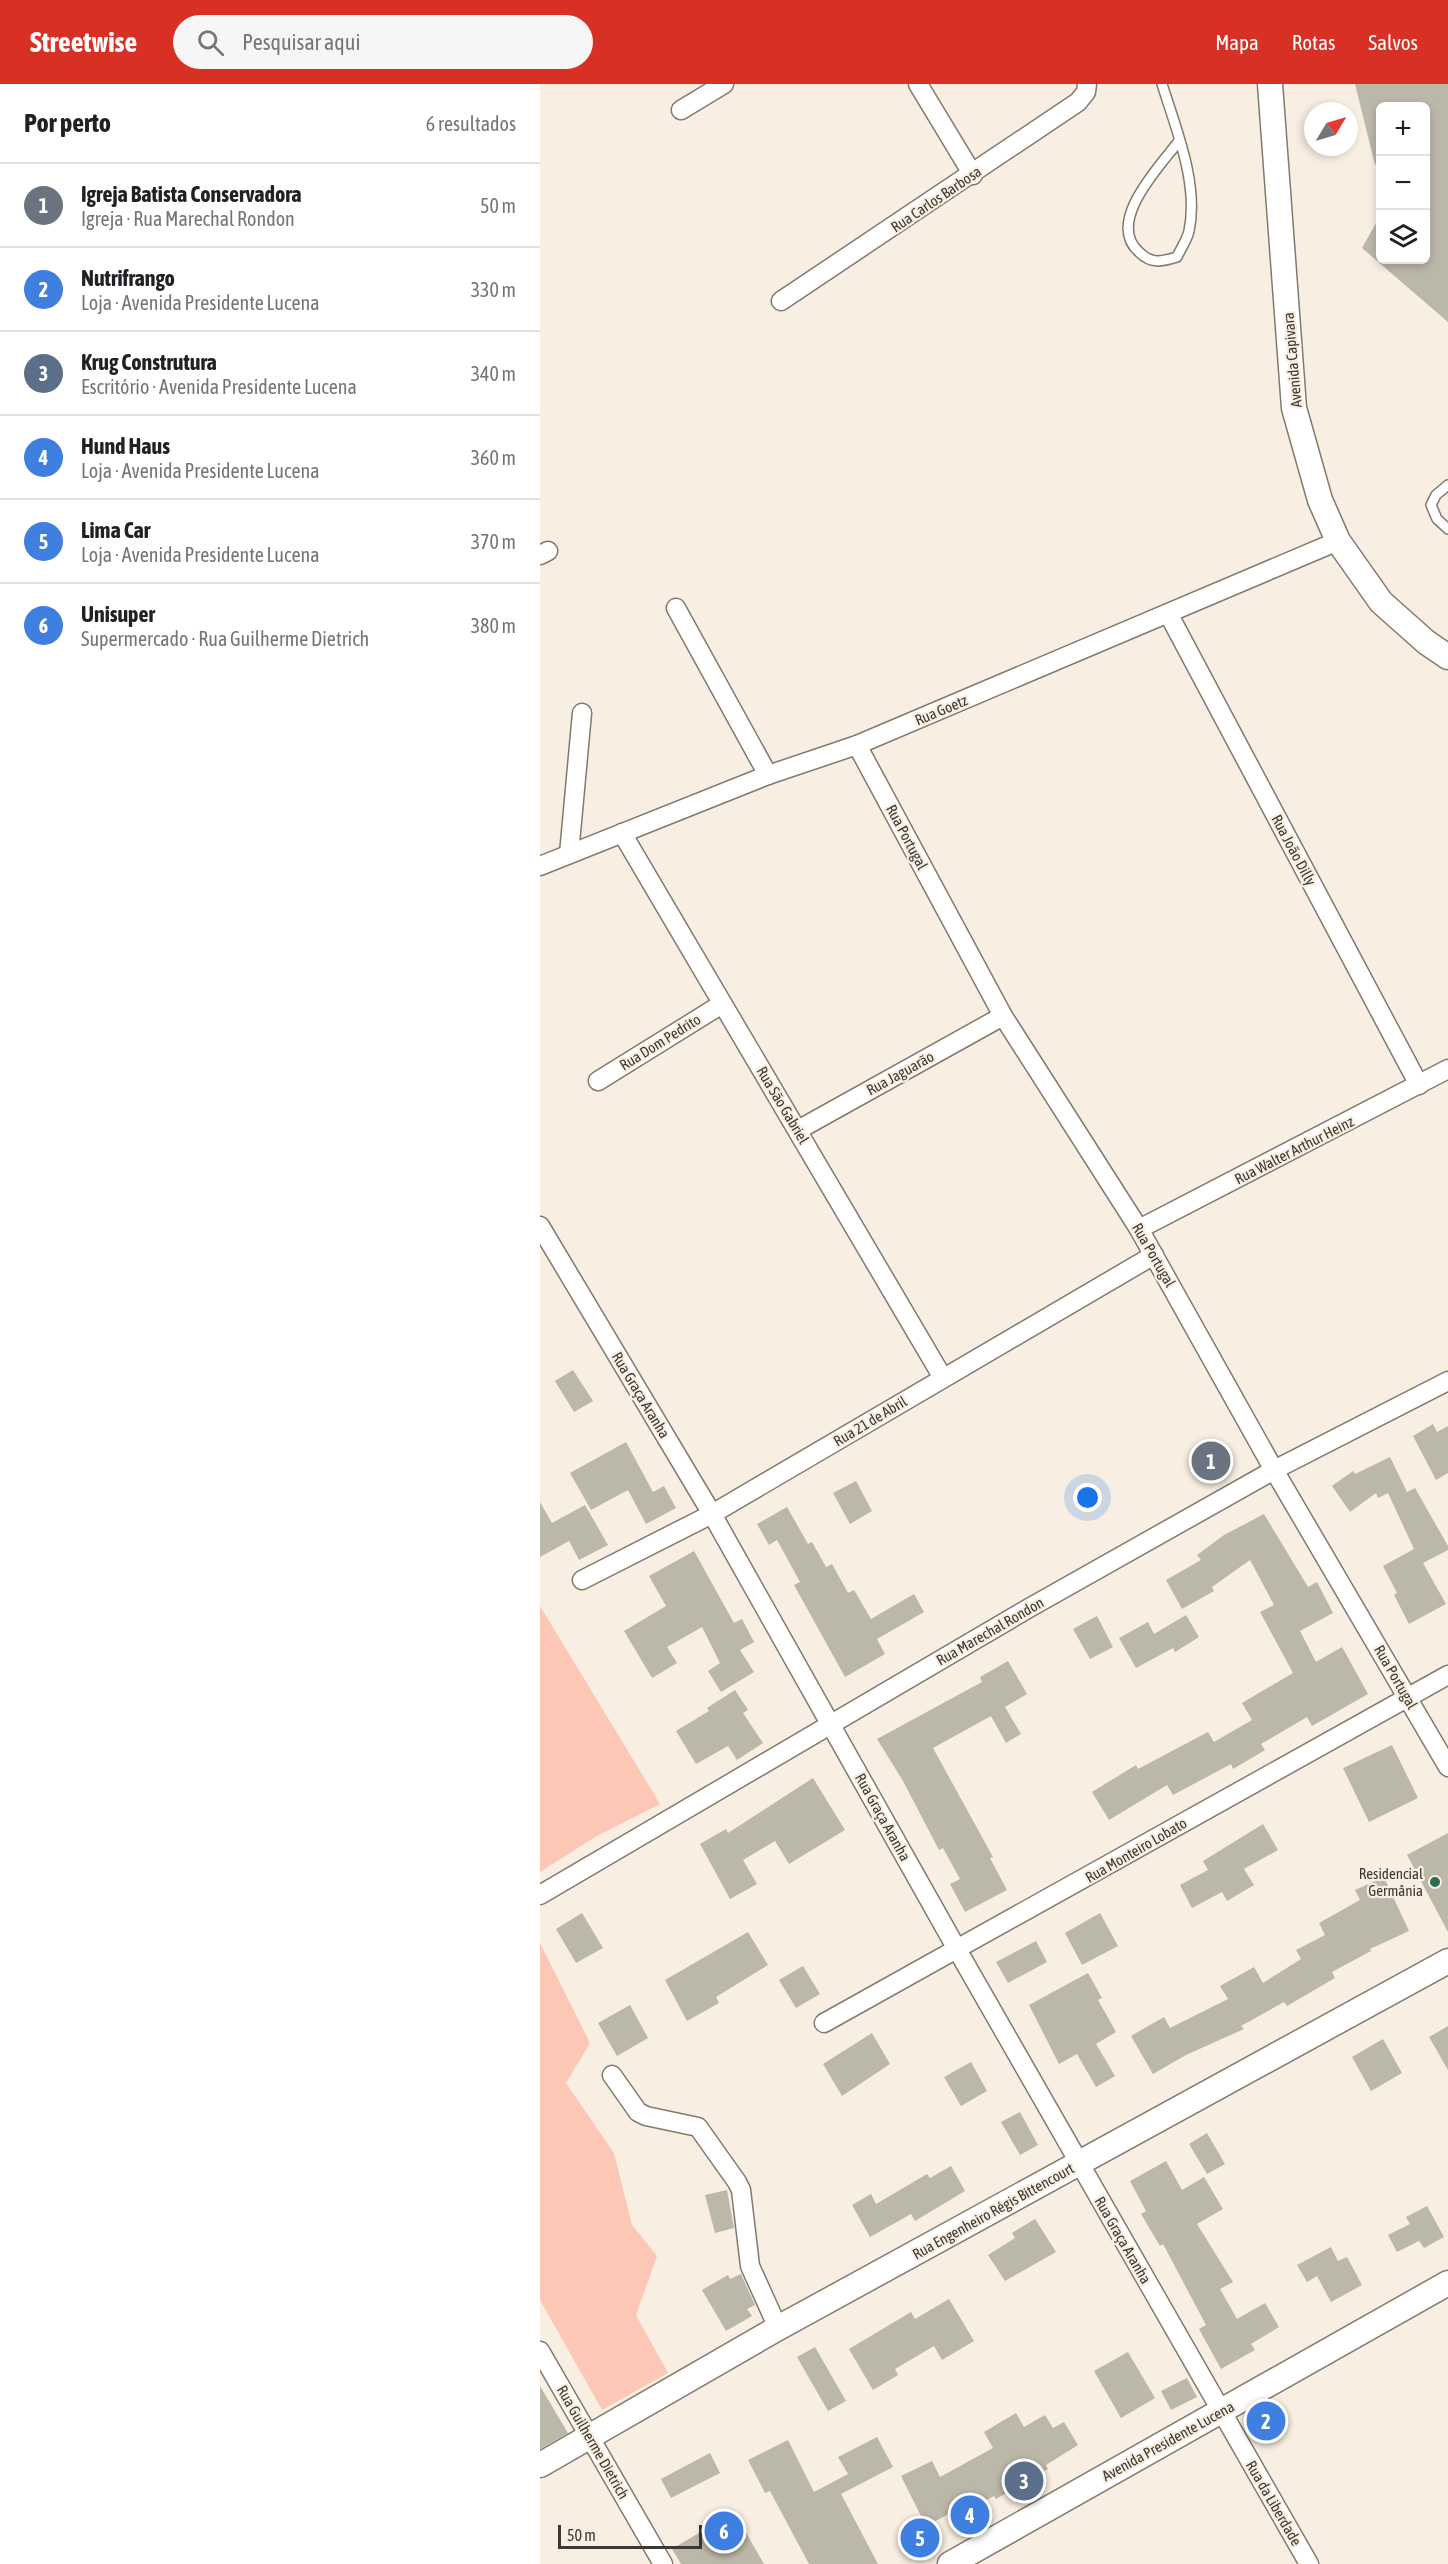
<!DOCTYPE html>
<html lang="pt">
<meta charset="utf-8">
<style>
:root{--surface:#fff;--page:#f6f6f6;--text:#202124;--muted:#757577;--line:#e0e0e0;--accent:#d93025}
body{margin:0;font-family:"Asap Condensed",sans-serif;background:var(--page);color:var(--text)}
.controls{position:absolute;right:18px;top:18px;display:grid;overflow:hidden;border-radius:9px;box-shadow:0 3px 9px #0003}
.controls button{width:54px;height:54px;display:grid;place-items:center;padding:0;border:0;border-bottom:2px solid var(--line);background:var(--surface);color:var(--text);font:30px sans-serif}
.compass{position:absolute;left:764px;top:18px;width:54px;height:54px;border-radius:50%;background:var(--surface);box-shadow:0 3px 9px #0003;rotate:52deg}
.scale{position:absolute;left:18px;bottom:15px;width:144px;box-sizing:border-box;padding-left:6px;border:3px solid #3c3833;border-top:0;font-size:16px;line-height:21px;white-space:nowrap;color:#3c3833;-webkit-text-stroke:4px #f8efe2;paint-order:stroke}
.you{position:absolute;left:548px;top:1414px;width:21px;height:21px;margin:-15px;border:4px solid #fff;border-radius:50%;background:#1a73e8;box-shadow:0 0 0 9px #1a73e833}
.badge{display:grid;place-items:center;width:39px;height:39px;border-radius:50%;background:var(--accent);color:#fff;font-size:20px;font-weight:700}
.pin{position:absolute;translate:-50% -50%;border:3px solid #fff;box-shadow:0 2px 6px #0006}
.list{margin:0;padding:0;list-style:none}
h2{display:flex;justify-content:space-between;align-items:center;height:78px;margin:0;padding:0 24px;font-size:26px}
h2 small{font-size:20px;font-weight:400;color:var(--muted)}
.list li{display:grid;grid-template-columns:39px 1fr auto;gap:18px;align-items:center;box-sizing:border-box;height:84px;padding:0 24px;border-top:2px solid var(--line)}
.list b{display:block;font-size:22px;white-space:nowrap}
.list p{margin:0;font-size:20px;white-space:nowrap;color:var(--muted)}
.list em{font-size:20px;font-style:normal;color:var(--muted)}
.icon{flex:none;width:33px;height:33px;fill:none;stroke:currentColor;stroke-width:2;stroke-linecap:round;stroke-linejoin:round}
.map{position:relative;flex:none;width:908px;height:2480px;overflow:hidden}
header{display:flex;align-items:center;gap:36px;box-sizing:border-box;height:84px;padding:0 30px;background:var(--accent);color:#fff}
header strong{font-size:28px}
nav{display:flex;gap:33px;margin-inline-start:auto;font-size:21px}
.search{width:420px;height:54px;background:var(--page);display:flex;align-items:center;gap:15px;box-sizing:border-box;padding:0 21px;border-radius:33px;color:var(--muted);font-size:22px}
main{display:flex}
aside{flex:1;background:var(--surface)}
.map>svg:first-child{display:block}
</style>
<header>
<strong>Streetwise</strong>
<div class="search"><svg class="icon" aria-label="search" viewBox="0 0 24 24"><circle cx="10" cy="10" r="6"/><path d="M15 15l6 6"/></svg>Pesquisar aqui</div>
<nav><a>Mapa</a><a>Rotas</a><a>Salvos</a></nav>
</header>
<main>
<aside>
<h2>Por perto<small>6 resultados</small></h2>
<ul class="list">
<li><span class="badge" style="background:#6b7280">1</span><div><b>Igreja Batista Conservadora</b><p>Igreja · Rua Marechal Rondon</p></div><em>50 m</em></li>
<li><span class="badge" style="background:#3f7fe0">2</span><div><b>Nutrifrango</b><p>Loja · Avenida Presidente Lucena</p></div><em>330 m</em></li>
<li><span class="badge" style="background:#5c6f8a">3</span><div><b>Krug Construtura</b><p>Escritório · Avenida Presidente Lucena</p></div><em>340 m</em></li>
<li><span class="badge" style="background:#3f7fe0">4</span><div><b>Hund Haus</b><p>Loja · Avenida Presidente Lucena</p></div><em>360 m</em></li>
<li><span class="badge" style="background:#3f7fe0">5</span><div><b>Lima Car</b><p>Loja · Avenida Presidente Lucena</p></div><em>370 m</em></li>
<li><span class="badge" style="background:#3f7fe0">6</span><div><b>Unisuper</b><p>Supermercado · Rua Guilherme Dietrich</p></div><em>380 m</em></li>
</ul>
</aside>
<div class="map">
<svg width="908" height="2480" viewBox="0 0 908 2480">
<rect width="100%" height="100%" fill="#f8efe2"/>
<!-- green -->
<g fill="#fdc7b5">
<path d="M0,1522L120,1720L55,1753L0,1788Z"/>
<path d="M0,1859L50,1959L26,1999L74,2069L92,2141L117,2172L96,2231L128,2289L62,2326L0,2216Z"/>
</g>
<!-- building -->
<g fill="#bbb7a9">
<path d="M815,0H908V238L822,164L840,132V176H885V22H840V80L835,81Z"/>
<path d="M33,1286L53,1317L34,1328L15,1297Z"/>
<path d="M893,1340L897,1348L908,1342V1389L896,1396L873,1352Z"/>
<path d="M86,1358L113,1408L124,1402L136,1424L106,1440L88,1406L51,1426L30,1389Z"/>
<path d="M850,1373L867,1408L875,1404L908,1462V1466L883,1479L906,1520L869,1540L854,1511L857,1509L843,1482L874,1465L848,1409L838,1414L836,1409L810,1428L792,1402L813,1387L815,1390Z"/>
<path d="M316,1397L332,1427L310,1440L293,1409Z"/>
<path d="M0,1418L12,1439L45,1421L68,1461L39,1476L29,1457L0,1473Z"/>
<path d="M247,1423L268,1460L272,1458L286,1483L292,1480L308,1509L314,1506L331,1535L374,1510L384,1528L337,1555L345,1570L305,1593L254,1501L260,1498L237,1456L229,1461L217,1440Z"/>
<path d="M724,1430L768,1503L777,1498L793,1529L760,1547L776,1578L802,1563L828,1610L772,1642L767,1633L721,1660L725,1666L693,1685L691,1680L633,1711L627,1701L569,1736L552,1708L596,1681L598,1685L668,1648L674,1658L712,1636L702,1619L753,1589L720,1528L734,1521L710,1476L672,1503L674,1507L642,1525L626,1496L661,1476L657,1471L684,1451Z"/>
<path d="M154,1467L194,1539L202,1535L214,1558L200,1566L214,1588L181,1608L168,1587L180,1579L162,1543L127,1563L137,1579L112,1594L84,1547L126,1522L109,1492Z"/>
<path d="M646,1531L659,1553L635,1568L633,1564L596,1584L579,1554L608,1538L614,1550Z"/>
<path d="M557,1532L573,1563L550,1575L533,1545Z"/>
<path d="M468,1577L487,1610L465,1623L481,1650L466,1659L451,1632L393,1664L453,1773L450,1774L467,1806L425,1828L410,1800L420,1795L403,1764L399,1766L363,1697L337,1655L442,1598L440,1593Z"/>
<path d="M195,1606L208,1626L203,1629L223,1659L197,1676L188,1662L156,1680L136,1647L169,1627L167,1624Z"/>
<path d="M852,1661L878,1714L829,1738L803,1684Z"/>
<path d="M273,1694L305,1746L249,1780L235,1757L203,1776L217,1800L190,1815L160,1760L186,1745L188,1749Z"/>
<path d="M723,1740L738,1766L704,1785L714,1801L687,1817L682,1808L652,1824L640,1801L668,1786L663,1777Z"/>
<path d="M908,1749V1848L867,1771Z"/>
<path d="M844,1793L869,1847L830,1865L831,1867L792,1888L795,1894L747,1922L744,1918L701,1942L704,1945L646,1971L613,1990L591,1952L624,1933L630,1944L688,1915L680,1902L714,1883L723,1899L761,1875L756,1866L785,1851L779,1839L820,1816L815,1806Z"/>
<path d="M42,1829L63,1864L36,1879L16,1845Z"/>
<path d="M560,1829L578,1862L542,1881L525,1849Z"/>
<path d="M208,1848L228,1881L176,1913L179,1919L147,1937L125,1896Z"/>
<path d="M496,1857L507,1878L468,1899L456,1878Z"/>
<path d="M263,1882L280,1910L256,1924L239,1896Z"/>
<path d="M548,1889L562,1914L558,1916L576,1948L556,1960L575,1992L556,2003L537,1970L519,1980L489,1921Z"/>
<path d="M90,1921L108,1954L77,1972L58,1939Z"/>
<path d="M908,1942V1986L889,1953Z"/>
<path d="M332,1949L350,1980L302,2012L283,1980Z"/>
<path d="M843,1955L862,1989L831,2007L812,1973Z"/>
<path d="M431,1978L447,2007L421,2022L404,1993Z"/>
<path d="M480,2028L498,2061L480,2071L461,2038Z"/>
<path d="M667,2049L685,2080L667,2090L649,2060Z"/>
<path d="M626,2077L642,2106L664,2093L683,2125L657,2140L693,2198L680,2205L697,2235L725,2219L739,2243L711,2260L715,2266L681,2285L659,2245L666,2241L623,2160L620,2162L601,2130L606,2127L590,2097Z"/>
<path d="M411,2082L425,2107L375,2137L371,2130L330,2153L312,2121L331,2110L336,2120L387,2090L390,2094Z"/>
<path d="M187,2106L194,2144L175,2149L165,2111Z"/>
<path d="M887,2122L904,2153L884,2164L879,2157L857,2168L848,2151L870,2140L866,2133Z"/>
<path d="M495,2135L516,2168L465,2197L448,2171L475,2154L472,2149Z"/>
<path d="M791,2163L798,2177L807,2173L822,2201L791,2218L777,2192L767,2198L757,2181Z"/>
<path d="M201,2190L215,2221L207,2225L212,2232L186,2247L162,2206L188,2191L190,2195Z"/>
<path d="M409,2215L434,2257L402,2276L394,2262L355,2285L358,2291L333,2306L309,2265L371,2228L375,2235Z"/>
<path d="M275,2263L306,2317L288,2327L257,2273Z"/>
<path d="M588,2268L615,2314L581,2334L554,2287Z"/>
<path d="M647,2294L657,2313L631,2326L621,2307Z"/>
<path d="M0,2302L28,2349L0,2365Z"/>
<path d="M476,2329L484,2343L505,2331L513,2344L524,2338L538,2361L506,2381L508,2385L456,2415L454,2412L429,2426L426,2421L386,2442L361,2392L392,2377L400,2393L453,2364L444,2348Z"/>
<path d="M337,2353L353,2383L301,2410L338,2480H269L230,2407L225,2409L208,2376L248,2356L274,2408L308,2390L298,2373Z"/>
<path d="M170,2369L180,2389L131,2414L121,2395Z"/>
<path d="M194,2428L224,2480H141L132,2465Z"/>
</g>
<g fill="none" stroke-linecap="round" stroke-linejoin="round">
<!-- lane casing -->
<g stroke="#827a6e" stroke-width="12">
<g id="lane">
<path d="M622,0C636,45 659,100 649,147C647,156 641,164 637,173C621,178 611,180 599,168C565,138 620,82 639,57"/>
<path d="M908,401L896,411L891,421L897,435L908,445"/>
</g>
</g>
<!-- street casing -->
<g stroke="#827a6e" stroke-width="21">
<g id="street">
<path d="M378,0L433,91"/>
<path d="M141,26L184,0"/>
<path d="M241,217L538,18L546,8L547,0"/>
<path d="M0,471L8,467"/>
<path d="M136,524L228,691"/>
<path d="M629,531L879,1001"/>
<path d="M317,661L463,932L599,1145L734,1386L908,1683"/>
<path d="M82,749L403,1294"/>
<path d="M29,770L42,629"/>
<path d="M0,782L228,691L317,661L798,457"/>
<path d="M58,997L182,920"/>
<path d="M258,1046L463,932"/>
<path d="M0,1142L172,1430L418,1867L769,2480"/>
<path d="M599,1145L908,985"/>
<path d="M42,1496L172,1430L614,1171"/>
<path d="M0,1811L489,1524L734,1386L908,1297"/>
<path d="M284,1939L908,1591"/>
<path d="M72,1991L98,2028L106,2032L158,2043L197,2098L201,2106L210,2182L238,2244"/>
<path d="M0,2267L123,2480"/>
</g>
</g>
<!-- secondary casing -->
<g stroke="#827a6e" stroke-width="27">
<g id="secondary">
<path d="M730,0L754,324L780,416L798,457L841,518L886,558L908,573"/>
<path d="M0,2381L238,2244L908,1877"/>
<path d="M410,2480L908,2199"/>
</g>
</g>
<!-- lane -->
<use href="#lane" stroke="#fff" stroke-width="9"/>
<!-- street -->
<use href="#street" stroke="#fff" stroke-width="18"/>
<!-- secondary -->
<use href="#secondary" stroke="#fff" stroke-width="24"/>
</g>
<!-- markers -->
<circle fill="#2d6b57" stroke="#f8efe2" stroke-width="2" cx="895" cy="1798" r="6"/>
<g text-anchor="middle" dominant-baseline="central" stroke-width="4.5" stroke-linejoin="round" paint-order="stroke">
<!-- street labels -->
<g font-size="15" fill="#3c3833" stroke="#f8efe2">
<text transform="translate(396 115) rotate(-34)">Rua Carlos Barbosa</text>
<text transform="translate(752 276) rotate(-95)">Avenida Capivara</text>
<text transform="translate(401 626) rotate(-23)">Rua Goetz</text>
<text transform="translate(367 753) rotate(62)">Rua Portugal</text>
<text transform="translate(754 766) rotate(62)">Rua João Dilly</text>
<text transform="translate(120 958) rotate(-32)">Rua Dom Pedrito</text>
<text transform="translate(360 989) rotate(-29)">Rua Jaguarão</text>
<text transform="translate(243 1021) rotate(59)">Rua São Gabriel</text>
<text transform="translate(754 1066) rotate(-27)">Rua Walter Arthur Heinz</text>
<text transform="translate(614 1171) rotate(60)">Rua Portugal</text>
<text transform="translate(101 1311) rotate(59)">Rua Graça Aranha</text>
<text transform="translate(330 1337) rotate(-31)">Rua 21 de Abril</text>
<text transform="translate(450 1547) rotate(-30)">Rua Marechal Rondon</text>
<text transform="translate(856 1593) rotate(60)">Rua Portugal</text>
<text transform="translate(343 1733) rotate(61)">Rua Graça Aranha</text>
<text transform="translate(596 1766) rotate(-30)">Rua Monteiro Lobato</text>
<text transform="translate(453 2127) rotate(-29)">Rua Engenheiro Régis Bittencourt</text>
<text transform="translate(583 2156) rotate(60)">Rua Graça Aranha</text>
<text transform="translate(628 2357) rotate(-29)">Avenida Presidente Lucena</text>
<text transform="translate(53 2358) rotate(60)">Rua Guilherme Dietrich</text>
<text transform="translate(734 2419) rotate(60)">Rua da Liberdade</text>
</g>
<!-- poi labels -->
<g font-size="15" fill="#3c3833" stroke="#f8efe2" text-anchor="end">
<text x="883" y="1789">Residencial<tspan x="883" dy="17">Germânia</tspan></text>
</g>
</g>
</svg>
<div class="controls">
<button>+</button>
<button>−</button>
<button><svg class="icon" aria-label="layers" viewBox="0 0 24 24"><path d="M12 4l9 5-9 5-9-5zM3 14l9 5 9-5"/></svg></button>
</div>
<svg class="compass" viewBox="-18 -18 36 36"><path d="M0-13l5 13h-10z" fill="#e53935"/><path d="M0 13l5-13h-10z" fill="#757577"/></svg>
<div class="scale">50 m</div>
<div class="you"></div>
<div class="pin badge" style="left:671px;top:1377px;background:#6b7280">1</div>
<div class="pin badge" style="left:726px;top:2337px;background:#3f7fe0">2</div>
<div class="pin badge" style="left:484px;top:2397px;background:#5c6f8a">3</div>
<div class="pin badge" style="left:430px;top:2431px;background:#3f7fe0">4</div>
<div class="pin badge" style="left:380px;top:2454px;background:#3f7fe0">5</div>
<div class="pin badge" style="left:184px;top:2447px;background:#3f7fe0">6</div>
</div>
</main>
